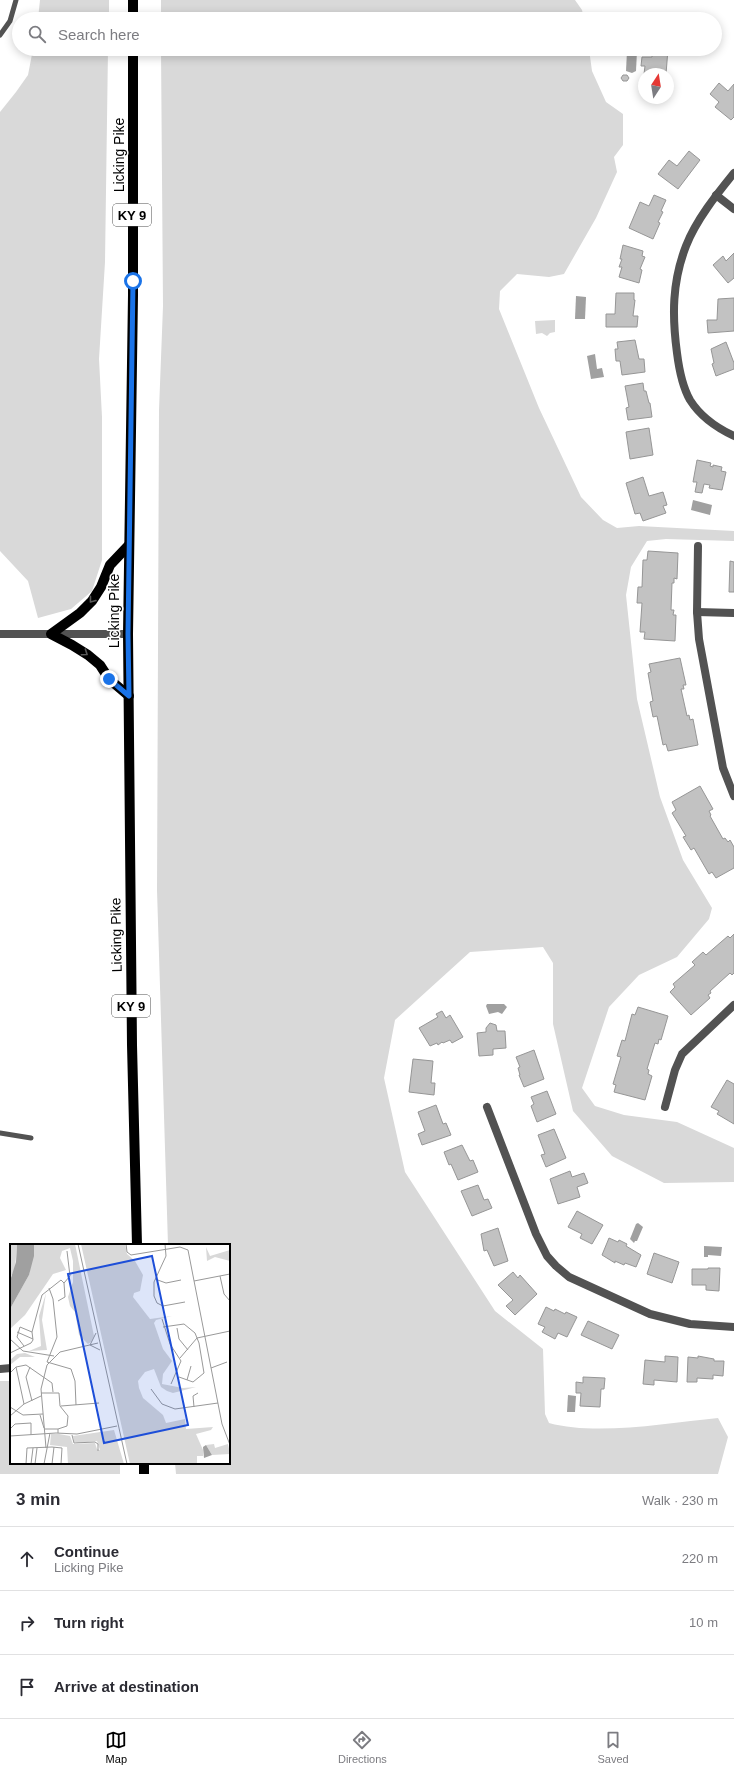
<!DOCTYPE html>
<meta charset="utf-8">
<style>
:root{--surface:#fff;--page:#f2f2f3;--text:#2b2b33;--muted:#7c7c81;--line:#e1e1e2;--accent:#000}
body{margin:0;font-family:Helvetica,sans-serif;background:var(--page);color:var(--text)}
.compass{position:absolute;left:638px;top:68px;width:36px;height:36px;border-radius:50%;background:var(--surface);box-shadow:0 2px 10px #0003;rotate:12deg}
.stop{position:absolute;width:12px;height:12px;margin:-9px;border:3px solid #1a73e8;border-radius:50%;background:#fff}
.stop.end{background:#1a73e8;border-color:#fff;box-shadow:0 1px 4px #0008}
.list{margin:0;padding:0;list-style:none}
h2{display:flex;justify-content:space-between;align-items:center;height:52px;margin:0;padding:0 16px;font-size:17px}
h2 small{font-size:13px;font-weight:400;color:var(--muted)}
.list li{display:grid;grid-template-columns:26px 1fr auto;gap:12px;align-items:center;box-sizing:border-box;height:64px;padding:0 16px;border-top:1px solid var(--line)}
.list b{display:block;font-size:15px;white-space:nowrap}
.list p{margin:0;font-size:13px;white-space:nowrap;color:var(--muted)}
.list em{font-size:13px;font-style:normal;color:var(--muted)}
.icon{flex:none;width:22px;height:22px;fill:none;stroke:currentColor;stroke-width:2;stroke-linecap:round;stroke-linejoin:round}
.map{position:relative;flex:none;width:734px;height:1474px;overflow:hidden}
.search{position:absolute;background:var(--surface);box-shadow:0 2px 10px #0003;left:12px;right:12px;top:12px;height:44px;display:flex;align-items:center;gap:10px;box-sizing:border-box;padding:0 14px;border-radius:22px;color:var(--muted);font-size:15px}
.sheet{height:244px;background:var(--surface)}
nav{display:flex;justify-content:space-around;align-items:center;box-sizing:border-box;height:56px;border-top:1px solid var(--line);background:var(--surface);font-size:11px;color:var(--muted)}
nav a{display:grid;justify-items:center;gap:2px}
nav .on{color:var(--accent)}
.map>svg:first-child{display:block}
</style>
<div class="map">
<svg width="734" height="1474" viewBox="0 0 734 1474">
<rect width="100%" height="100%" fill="#fff"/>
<!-- green -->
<g fill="#d9d9d9">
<path d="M40,0H109V19H38Z"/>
<path d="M161,0H575L582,10L584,19H161Z"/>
<path d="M33,49H108L105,262L99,359L102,417V560L92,591L71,609L38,618L28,581L0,551V112L16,92L28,75Z"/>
<path d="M161,49H589L592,71L606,102L623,114V145L614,157L617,172L596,218L564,274L549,277L517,274L500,291L499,309L539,408L581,497L603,520L617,528L639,526L734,531V541L666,539L647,541L631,567L626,595L637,699L660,797L683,860L712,908L709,919L677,957L639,975L609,1007L582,1088L595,1106L624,1115L677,1122L734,1148V1182L664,1183L612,1156L573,1111L553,1024V963L543,947L470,952L395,1020L384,1078L405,1172L495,1311L543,1349L545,1414L549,1423C596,1436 668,1423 718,1418L728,1437L718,1474H176L175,1463H229V1245H168L157,890L159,410L163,306Z"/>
<path d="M555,320V332L550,333L547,336L542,333L536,334L535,321Z"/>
<path d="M0,1381H11V1463H120V1474H0Z"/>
</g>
<!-- water -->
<g fill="#a0a0a0">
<path d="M633,49L637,51L636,71L632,73L626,71L627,51Z"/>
<path d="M576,296L586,297L585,319H575Z"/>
<path d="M595,354L597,369L602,368L604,377L591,379L587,356Z"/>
<path d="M693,500L712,505L710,515L691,510Z"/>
<path d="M487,1004H504L507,1007L502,1014L498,1012L489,1014L486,1006Z"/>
<path d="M638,1223L643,1227L637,1241H635L634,1243L630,1239L636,1224Z"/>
<path d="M704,1246L722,1247L721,1256L708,1255V1257H704Z"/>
<path d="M568,1395L576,1396L575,1412H567Z"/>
</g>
<!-- building -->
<g fill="#c2c2c2" stroke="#969696">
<path d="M652,49H668L666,74H644L645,66H641L642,57H652Z"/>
<path d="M623,75H627L629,78L627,81H623L621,78Z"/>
<path d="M719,83L728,91L734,84V117L731,120L715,107L719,102L710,94Z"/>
<path d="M689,151L700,160L678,189L658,174L669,160L677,166Z"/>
<path d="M654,195L666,200L661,211L663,212L658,222L660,223L653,239L629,228L640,202L649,206Z"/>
<path d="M623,245L643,251L642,256L645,257L640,269L642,270L639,283L619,277L622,267H619L622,259H620Z"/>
<path d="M734,253V278L728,283L713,265L723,256L726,261Z"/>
<path d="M616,293H634V300H635L633,316H638L637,327H606V314H615Z"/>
<path d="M734,298V331L708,333L707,320H717L718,299Z"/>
<path d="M635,340L639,359H644L645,372L622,375L620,361H616L615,349H618L617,342Z"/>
<path d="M726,342L734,363V369L716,376L712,364L714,363L711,349Z"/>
<path d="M643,383L644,391H646L649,403H650L652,417L628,420L626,408L629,407L625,386Z"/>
<path d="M649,428L653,455L630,459L626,432Z"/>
<path d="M697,460L711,463L710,466L713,467V465L722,467L721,471L726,472L722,490L709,488L710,485L704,484L702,493L695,492L697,482H693Z"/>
<path d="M643,477L649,496L663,492L667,505L663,506L666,513L643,521L640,513L635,514L626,483Z"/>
<path d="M648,551L678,553L677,579L674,578V583H672L671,610H674L673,615H676L675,641L644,639L645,632H640L642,603H637L638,587H642L643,560H647Z"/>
<path d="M730,561L734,562V592H729Z"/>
<path d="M680,658L686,685H683L684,689H681L687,716L689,715L690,720L693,719L698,745L668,751L666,744L663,745L657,716L653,717L650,702L653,701L648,673L651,672L649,664Z"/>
<path d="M700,786L713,809L709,811L711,815L710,816L723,839L725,838L728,842L730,840L734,847V868L716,878L712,872L709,874L694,848L691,850L683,837L686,836L672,813L676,810L672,802Z"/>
<path d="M734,934V973L732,975L730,973L710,991L711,993L708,995L710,998L691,1015L670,992L675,987L673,984L695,965L692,962L703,952L706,955L728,936L730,938Z"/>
<path d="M638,1007L668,1016L661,1040L659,1039L658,1044L655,1043L647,1069L649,1070L648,1074L652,1076L645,1100L614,1092L616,1085L613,1084L621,1057L617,1056L622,1040L625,1041L632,1014L635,1015Z"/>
<path d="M442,1011L446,1018L450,1015L463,1037L452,1043L450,1040L443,1043L442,1042L438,1045L437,1043L430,1046L419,1028L438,1017L436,1014Z"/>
<path d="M490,1023L496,1025L497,1031H505L506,1048L493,1049V1055L479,1056L477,1033L486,1032V1028Z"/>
<path d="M534,1050L544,1079L524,1087L519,1075H520L518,1068L520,1067L516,1057Z"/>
<path d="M413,1059L433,1061L431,1083H435L434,1095L409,1092Z"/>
<path d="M727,1080L734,1084V1124L717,1114L719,1111L711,1107Z"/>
<path d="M547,1091L556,1114L537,1122L531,1106L534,1104L531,1097Z"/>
<path d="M436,1105L443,1124L446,1123L451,1135L422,1145L418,1134L425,1131L418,1112Z"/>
<path d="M554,1129L566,1158L546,1167L541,1155L545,1154L538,1135Z"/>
<path d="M462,1145L470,1161L473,1160L478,1172L458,1180L451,1164L449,1165L444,1152Z"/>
<path d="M570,1171L572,1177L584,1173L588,1183L577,1187L580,1197L558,1204L550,1179Z"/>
<path d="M478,1185L484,1200L488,1199L492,1208L472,1216L461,1191Z"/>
<path d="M577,1211L603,1225L592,1244L580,1238L582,1234L568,1227Z"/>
<path d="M498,1228L508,1261L494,1266L487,1250L484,1251L481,1234Z"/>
<path d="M609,1238L618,1242L619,1240L627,1244L626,1246L641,1255L636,1267L625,1263L624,1265L615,1261V1263L602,1255Z"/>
<path d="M654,1253L679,1262L672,1283L647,1274Z"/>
<path d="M708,1268H720L719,1291L706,1290V1285H692V1269H708Z"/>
<path d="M513,1272L518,1278L520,1275L537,1294L515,1315L506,1306L513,1300L498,1285Z"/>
<path d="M546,1307L554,1311L555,1309L565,1314L566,1312L577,1317L567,1337L558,1333L555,1339L542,1332L545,1327L538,1324Z"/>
<path d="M588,1321L619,1335L612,1349L581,1335Z"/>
<path d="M665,1356L678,1357L677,1382L654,1380V1385L643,1384L645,1360L665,1362Z"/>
<path d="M698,1356L714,1359V1361H724L723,1376L713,1375V1379L697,1378V1382H687L688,1357L698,1358Z"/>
<path d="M583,1377L605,1378L604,1389H601L600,1407L580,1406L581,1393H576V1382L583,1383Z"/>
</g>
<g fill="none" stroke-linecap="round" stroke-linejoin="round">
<!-- service -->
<g stroke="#525252" stroke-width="5">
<path d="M0,35L10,21L16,0"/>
<path d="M0,1133L31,1138"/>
</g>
<!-- minor -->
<g stroke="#525252" stroke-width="8">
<path d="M734,173C717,194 696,220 686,246C672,282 672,316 677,353C679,369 682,386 690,400C700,416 717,428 734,436"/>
<path d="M716,195L734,209"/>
<path d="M698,546L697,612L699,639L723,768L734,796"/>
<path d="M697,612L734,613"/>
<path d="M0,634H128"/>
<path d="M487,1107L536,1234L547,1256L556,1266L569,1277L650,1314L690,1324L734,1327"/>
<path d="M665,1107L675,1070L682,1054L734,1005"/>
<path d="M0,1369L11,1368"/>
</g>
<!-- primary -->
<g stroke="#000" stroke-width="10">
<path d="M133,19V0"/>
<path d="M133,49V295L128,634L132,1045L137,1245"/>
<path d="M129,696L109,679L100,665L88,655L72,645L51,634L80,613L92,601L101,587L110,565L129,545"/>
<path d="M144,1463V1474"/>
</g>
</g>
<!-- one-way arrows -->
<defs><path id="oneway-chevron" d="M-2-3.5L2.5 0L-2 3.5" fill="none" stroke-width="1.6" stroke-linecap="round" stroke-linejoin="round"/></defs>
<g stroke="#595959">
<use href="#oneway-chevron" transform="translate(92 600) rotate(128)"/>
<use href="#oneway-chevron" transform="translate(85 653) rotate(35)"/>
</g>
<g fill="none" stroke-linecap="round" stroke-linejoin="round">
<!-- route -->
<path stroke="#1a73e8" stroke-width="5" d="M109,679L129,696L128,634L133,281"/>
</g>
<g text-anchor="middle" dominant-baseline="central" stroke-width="3" stroke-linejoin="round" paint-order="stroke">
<!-- shield labels -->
<g fill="#fff" stroke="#4c4c4c" stroke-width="1">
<rect x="113" y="204" width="38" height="22" rx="3"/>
<rect x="112" y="995" width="38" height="22" rx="3"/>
</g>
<g font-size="13" font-weight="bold" fill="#000">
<text x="132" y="215">KY 9</text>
<text x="131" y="1006">KY 9</text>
</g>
<!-- street labels -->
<g font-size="14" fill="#000" stroke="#fff">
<text transform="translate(119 155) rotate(-90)">Licking Pike</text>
<text transform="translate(114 611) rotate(-90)">Licking Pike</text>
<text transform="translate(116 935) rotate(-91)">Licking Pike</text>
</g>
</g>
<!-- overview -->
<g transform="translate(10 1244)">
<rect width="220" height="220" fill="#fff"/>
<path d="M0,0H7L5,25L0,34ZM24,0H65L84,92L81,98L78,100L69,91L65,68L60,62L58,53L63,38V17L60,4L52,7L50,14L56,26L43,30L15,71L0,85V65L19,31ZM71,0H115L117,10L125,17L133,31L130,47L124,49L123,53L140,75L162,72L146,76L144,79L153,105L162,117L153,130L152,140L173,144L186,143L163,149L157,147L151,143L144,125L135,128L128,137L129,144L133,154L153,171L156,179L175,175L176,185L203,183L201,186L186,190L193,206V212H187V220H120ZM196,3L200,12L220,6V17L205,13L197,17ZM36,49L32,76L37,106L19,107L31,102L29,72ZM15,109L25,113H10L0,121V116L7,110ZM104,186L114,220H58L57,203L40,201L41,190H49L60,192L63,200L85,199L87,205L90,206L87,197L68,199L64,198L63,192ZM204,200L205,204L218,200L220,210L202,211L196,201Z" fill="#d9d9d9"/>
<path d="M7,0H24V12L19,31L0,65V37L6,18ZM196,201L202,211L194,214L193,203Z" fill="#a0a0a0"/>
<path fill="none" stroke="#999" stroke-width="1" d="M68,0L117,220M116,0L117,8L121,11L170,3L178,6L212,180L220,201M155,0L156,12L144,38V52L147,59L153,62L175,58M210,32L214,50L220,57M145,35L156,39L171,36M184,37L220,30M54,39L60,32L57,7M39,44L43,55L47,93L37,118L61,125L65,137L66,161M152,75L160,100L171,117L161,140M153,83L174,80L185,89L189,99L194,129L183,138L169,133M167,84L169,95L178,106M7,88L23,95M22,88L32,51L51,36L54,39L55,53L48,57M86,89L80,101L90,106M0,95L13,107L44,112M0,109L21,99L23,96L22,88L10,83L7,93L14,102M170,114L187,94L220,87M6,123L14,160M20,123L16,133L22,157M201,124L217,118M0,129L6,123L16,121L42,139L43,148M177,136L181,122M0,139V153M141,145L152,160L165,165L208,159M31,149H49L50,162L58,172L57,182L48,185V189M51,162L89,159M0,163L13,171L33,170M184,163L183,152L188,149M30,171L34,184M0,172L14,160L31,152M0,185L5,180L21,179V191M34,185H48M62,191L64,199L85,198L88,200V207M0,192L46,189L67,190L107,182M36,204L31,145L37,121L50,108L88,99M16,220L17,204L42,203L52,204L51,220M21,220L23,204M25,220L27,204M34,220L40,189M42,220L44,203"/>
<path fill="#1d4ed8" fill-opacity="0.15" stroke="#1d4ed8" stroke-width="2" d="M142,12L178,181L94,199L58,30Z"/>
<rect width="220" height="220" fill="none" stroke="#000" stroke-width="2"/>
</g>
</svg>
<svg class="compass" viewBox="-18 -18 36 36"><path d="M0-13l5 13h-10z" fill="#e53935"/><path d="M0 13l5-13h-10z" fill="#7c7c81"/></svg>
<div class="stop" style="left:133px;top:281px"></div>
<div class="stop end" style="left:109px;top:679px"></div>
<div class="search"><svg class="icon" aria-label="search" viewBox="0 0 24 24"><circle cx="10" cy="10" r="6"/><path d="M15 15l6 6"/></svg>Search here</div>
</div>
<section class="sheet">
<h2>3 min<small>Walk · 230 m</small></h2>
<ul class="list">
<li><svg class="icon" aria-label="ahead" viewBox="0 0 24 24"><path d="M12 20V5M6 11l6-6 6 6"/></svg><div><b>Continue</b><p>Licking Pike</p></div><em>220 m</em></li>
<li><svg class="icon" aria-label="right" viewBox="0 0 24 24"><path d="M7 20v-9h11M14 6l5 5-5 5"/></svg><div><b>Turn right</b></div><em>10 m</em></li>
<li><svg class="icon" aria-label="arrive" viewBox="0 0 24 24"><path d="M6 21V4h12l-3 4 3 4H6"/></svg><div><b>Arrive at destination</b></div></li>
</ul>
</section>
<nav>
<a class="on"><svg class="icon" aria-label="map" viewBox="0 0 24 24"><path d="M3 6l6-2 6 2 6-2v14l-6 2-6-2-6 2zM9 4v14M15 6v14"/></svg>Map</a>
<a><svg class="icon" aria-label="directions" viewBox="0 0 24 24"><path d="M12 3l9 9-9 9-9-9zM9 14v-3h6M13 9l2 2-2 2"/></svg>Directions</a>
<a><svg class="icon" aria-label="saved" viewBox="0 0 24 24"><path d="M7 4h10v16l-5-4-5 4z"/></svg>Saved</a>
</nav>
